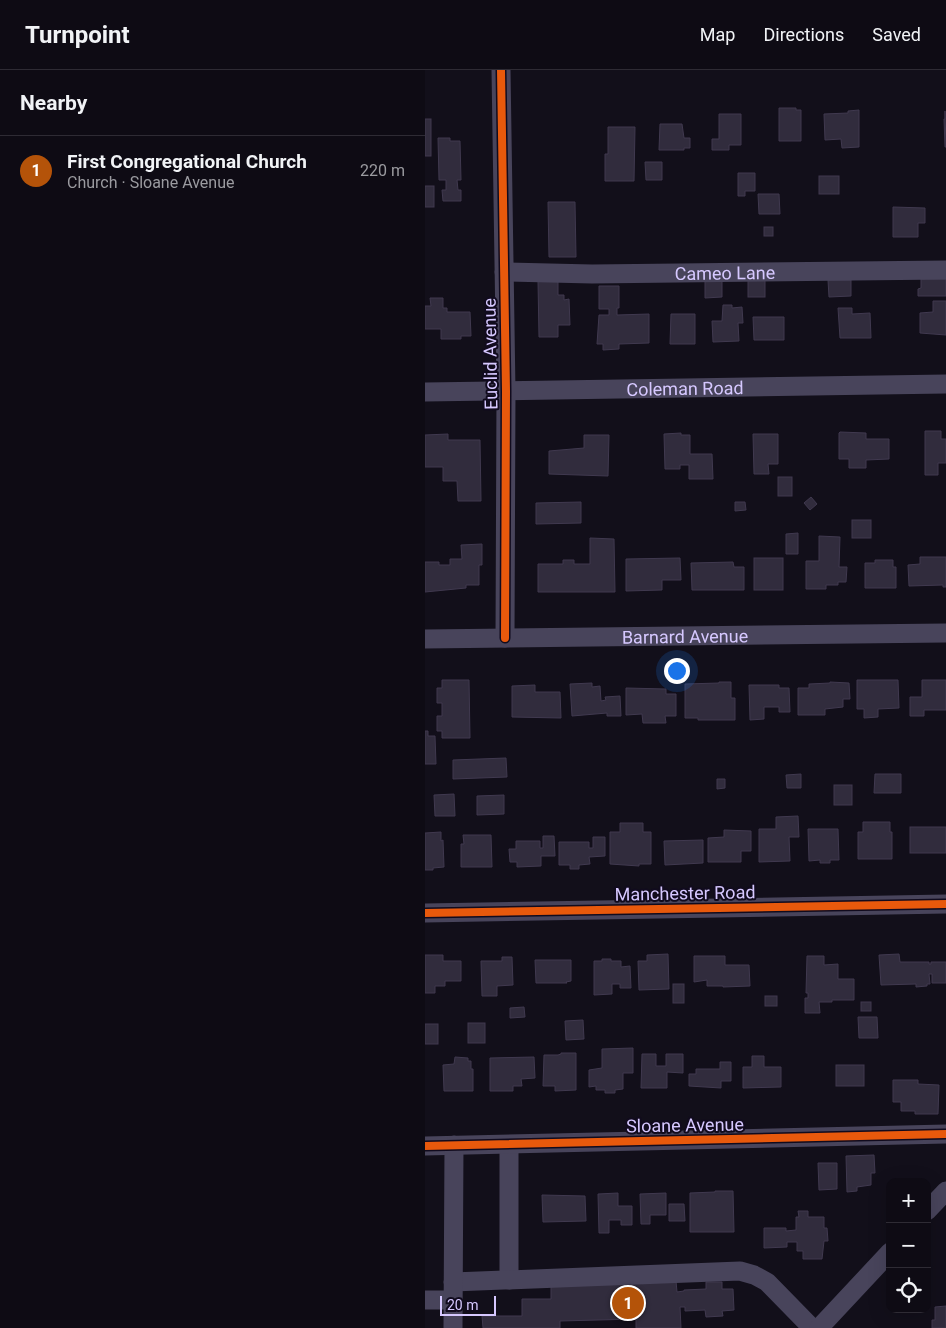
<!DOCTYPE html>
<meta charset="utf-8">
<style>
:root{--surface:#0e0b14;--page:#1c1922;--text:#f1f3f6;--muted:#9b9ba0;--line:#2e2b34;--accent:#b45309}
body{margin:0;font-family:Roboto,sans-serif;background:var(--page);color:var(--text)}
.controls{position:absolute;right:15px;bottom:15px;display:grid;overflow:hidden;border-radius:10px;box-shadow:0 5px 20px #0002}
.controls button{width:45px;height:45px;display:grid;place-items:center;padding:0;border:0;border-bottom:1px solid var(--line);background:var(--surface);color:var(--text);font:25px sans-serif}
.scale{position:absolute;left:15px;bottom:12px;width:56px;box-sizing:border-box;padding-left:5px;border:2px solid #d6c8ff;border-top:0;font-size:14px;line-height:18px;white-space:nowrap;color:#d6c8ff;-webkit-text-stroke:4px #110b1e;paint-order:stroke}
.you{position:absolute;left:251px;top:600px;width:18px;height:18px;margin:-12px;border:4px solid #fff;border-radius:50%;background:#1a73e8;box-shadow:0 0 0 8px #1a73e833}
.badge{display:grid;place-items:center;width:32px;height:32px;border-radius:50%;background:var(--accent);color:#fff;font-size:16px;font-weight:700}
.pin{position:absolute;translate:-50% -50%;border:2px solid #fff;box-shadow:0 1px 5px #0006}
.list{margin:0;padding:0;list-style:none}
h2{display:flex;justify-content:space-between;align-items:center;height:65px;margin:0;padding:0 20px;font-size:21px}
h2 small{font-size:16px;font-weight:400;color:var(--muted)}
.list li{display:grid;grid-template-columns:32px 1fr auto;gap:15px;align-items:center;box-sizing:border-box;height:70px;padding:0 20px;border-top:1px solid var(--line)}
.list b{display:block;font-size:19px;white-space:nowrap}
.list p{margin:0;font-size:16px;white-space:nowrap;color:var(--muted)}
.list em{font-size:16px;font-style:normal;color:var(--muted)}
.icon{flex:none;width:28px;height:28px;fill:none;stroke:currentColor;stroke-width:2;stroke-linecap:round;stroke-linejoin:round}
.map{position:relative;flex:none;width:521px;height:1258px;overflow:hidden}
header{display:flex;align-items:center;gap:30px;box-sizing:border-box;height:70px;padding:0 25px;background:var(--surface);border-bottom:1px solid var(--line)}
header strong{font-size:24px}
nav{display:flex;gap:28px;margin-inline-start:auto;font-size:18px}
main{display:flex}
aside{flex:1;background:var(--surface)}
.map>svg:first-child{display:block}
</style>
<header>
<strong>Turnpoint</strong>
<nav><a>Map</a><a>Directions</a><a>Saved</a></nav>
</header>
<main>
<aside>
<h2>Nearby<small></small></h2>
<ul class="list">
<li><span class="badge">1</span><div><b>First Congregational Church</b><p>Church · Sloane Avenue</p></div><em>220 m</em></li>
</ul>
</aside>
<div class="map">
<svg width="521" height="1258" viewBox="0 0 521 1258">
<rect width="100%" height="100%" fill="#120f1a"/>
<!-- building -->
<g fill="#312c3d" stroke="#40394f">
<path d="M354,38H371V40H376V71H354Z"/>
<path d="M434,40V77L417,78L416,69L400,70L399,44L423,43V41Z"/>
<path d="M520,41L521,77H520L519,49H520Z"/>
<path d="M294,44H316V75H304V80H287V69H294Z"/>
<rect x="0" y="49" width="6" height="37"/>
<path d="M235,54H257L259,68H265V78H259V80H234Z"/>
<path d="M183,57H210L209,111H180V84H183Z"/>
<path d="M13,68H25V71H35L36,110H32L33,120H36V131H18L17,120H21V110H14Z"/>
<path d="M220,92H237V110H221Z"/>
<path d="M313,103H330V121H320V126H313Z"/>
<rect x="394" y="106" width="20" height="18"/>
<rect x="0" y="116" width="9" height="21"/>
<path d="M333,124H354L355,144H334Z"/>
<path d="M123,132H150L151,187H124Z"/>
<path d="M468,137L500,138V153H493V167H468Z"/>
<rect x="339" y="157" width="9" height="9"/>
<path d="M496,209H521V226H493V219L496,218Z"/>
<path d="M133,210V225H139V230L144,229L145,255H133V267H114L113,211Z"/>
<path d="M280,210H297V227L280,228Z"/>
<rect x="323" y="210" width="17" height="17"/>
<path d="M403,210H426V226L404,227Z"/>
<path d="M174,216H194V238H192V245L224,244V273L194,274V279L178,280V274H172L174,245H184V239H174Z"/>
<path d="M5,228H18V238H22V242H45L46,266H36V269H16V259H0V236H6Z"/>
<path d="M508,231H521V265L495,263V243L508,242Z"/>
<path d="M298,235H307V238L317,237L318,253H313L314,271L288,272L287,251H297Z"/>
<path d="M413,238H427V244L445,243L446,268H415Z"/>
<path d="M246,244H270V274H245Z"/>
<path d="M328,247H359V270H329Z"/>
<path d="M500,361H516V369H521V393H513V405H500Z"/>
<path d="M415,362L441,363V369H464V389L441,390V398H424V389H414V363Z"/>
<path d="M256,363V365H265V384H287L288,409H264V395H255V399H240L239,364Z"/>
<path d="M23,364V370H55L56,431H33L32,411H18V397H0V365Z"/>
<path d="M328,364H353V394H343L344,404H329Z"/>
<path d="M159,365H184L183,406L124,404V381L159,378Z"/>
<rect x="353" y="407" width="14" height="19"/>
<path d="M386,427L392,434L385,440L379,433Z"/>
<path d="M156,432V453L111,454V433Z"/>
<path d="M310,432H320L321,440L310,441Z"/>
<rect x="427" y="450" width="19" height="18"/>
<path d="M373,463V484H361V464Z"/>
<path d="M394,466L415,467L414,497H422L421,512H413V515H401V519H381V491H394Z"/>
<path d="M165,468L189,469L190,522H113V494H138V490H149V494H165Z"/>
<path d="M57,474V495H54V515H41V518L0,522V492H14V495H25V489H37L36,475Z"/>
<path d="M495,487H521V517H518V515L484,516L483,495L495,494Z"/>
<path d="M255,488L256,510H237V520L201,521V489Z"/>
<rect x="329" y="488" width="29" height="32"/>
<path d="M450,490H468V497H471V518H440V493H450Z"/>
<path d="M308,492L309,497H319V520H267L266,493Z"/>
<path d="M17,610H44L45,668H17V661H12V646H17V633H12V618H17Z"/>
<path d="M432,610H473L474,638L453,639V647L439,648V639H432Z"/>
<path d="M497,610H521V640H499V646H485V627H497Z"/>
<path d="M294,612H306V628H310V650H273V648H260V614L294,613Z"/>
<path d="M405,612L424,613L425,629H418V637L400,639V645H373V618H384V614L405,613Z"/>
<path d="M167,613V617L175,616L176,631L181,630L180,627L195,626L196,646H182V643L147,646L145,614Z"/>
<path d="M110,615V622H135L136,648L87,647V616Z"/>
<path d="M324,615H354V618H364L365,642H354V637H339V649L325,650Z"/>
<path d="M201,618L241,619V624H251V646H240L241,653H218L217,644L201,645Z"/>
<path d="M0,661H3V666H10L11,694H0Z"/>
<path d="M81,688L82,707L28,709V690Z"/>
<path d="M376,704V718H362L361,705Z"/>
<path d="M450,704H476V723H449Z"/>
<path d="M292,709H300V718L292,719Z"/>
<rect x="409" y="715" width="18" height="20"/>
<path d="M29,724L30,746H10L9,725Z"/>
<path d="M79,725V744L52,745V726Z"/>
<path d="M373,746L374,767H364L365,791L334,792V759H351V747Z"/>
<path d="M438,752H465V762H467V789H433V762H438Z"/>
<path d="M195,753H218V762H226V794H214V796L185,794V762H195Z"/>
<rect x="485" y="757" width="36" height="26"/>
<path d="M383,759H413L414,790H405V793H395V790L384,791Z"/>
<path d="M299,760L326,761V781H316V792H283V768L299,767Z"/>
<path d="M16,762V771L18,770L19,797L8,798V800H0V763Z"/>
<path d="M38,765H66L67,797H36V774H39Z"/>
<path d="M118,766H129L130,786H116V796L92,797V792H85L84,779H91V771H115V778H118Z"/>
<path d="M168,767H180V786L164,787L165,794L154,795V799H145V795H134V772H164V778H168Z"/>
<path d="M278,770V793L240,795L239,771Z"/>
<path d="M243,884L244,919L214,920L213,891H222V885Z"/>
<path d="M474,884L475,892H504V894H506V892H521V913H507V904H504L505,914H502V916L491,917V914L456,915L454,885Z"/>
<path d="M0,885H18V891H36V911H20V916H10V923H0Z"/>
<path d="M269,886H300V895H324L325,916L298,917V916H282V910L269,912Z"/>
<path d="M382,886H399V895L413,894V909H429V930H407V932H394L395,943H380V928H383V923H381Z"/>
<path d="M77,887H87L88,915L72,916V926H57L56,891H77Z"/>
<path d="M177,889H186V891H196V897L205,896L206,918H195V914H187V924L169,925V891H177Z"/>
<path d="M110,890H146V911L141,912L142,913H111Z"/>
<rect x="248" y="914" width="11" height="19"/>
<rect x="340" y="926" width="12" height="10"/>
<rect x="436" y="932" width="10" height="9"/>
<path d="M99,937L100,947L85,948V938Z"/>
<path d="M433,947H452L453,968H434Z"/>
<path d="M158,950L159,969L141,970L140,951Z"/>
<rect x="43" y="953" width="17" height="20"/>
<rect x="0" y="954" width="13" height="20"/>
<path d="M208,978V1003H198V1019L190,1020V1023H180V1020H171V1016L164,1017V1000L177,998V979Z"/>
<path d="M136,983H151V1020L130,1021V1016H118L119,985H133L136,984Z"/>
<path d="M217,984H231V996H241V984H258V1003L242,1002V1018H216Z"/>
<path d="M327,986H339V997H356V1017L318,1018V997H327Z"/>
<path d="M30,987L43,988V991H46V999H48V1021H19L18,995L29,994Z"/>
<path d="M109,987L110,1008L96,1009L97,1016H88V1021H65V988Z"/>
<path d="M295,992H306V1011H296V1018L264,1016V1004H271V999H295Z"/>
<rect x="411" y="995" width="28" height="21"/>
<path d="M468,1010H493V1014L514,1015L513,1044H490V1041H476V1032H468Z"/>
<path d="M449,1085L450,1103H446V1115L432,1117V1121L422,1122L421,1086Z"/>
<path d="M393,1093H412V1119L394,1120Z"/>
<path d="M290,1121H308L309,1162H265V1123L290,1122Z"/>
<path d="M193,1123V1136H207V1155H196V1150H184V1163H174L173,1124Z"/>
<path d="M241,1123V1145H225V1154H216L215,1124Z"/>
<path d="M117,1125L160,1126L161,1151L118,1152Z"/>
<path d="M244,1134H259L260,1151H244Z"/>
<path d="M373,1141H383V1147H399V1158H402L403,1171H399L397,1189H378V1181H372V1172H362V1177L339,1178V1158H361V1161L371,1160V1147H374Z"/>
<path d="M251,1211L252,1222L259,1221V1220L281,1219V1212H297V1219H308L309,1240L297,1241L298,1246L281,1247L280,1240L260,1241V1237H255L256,1258H211V1249L135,1251V1258H58L57,1246H97V1229H126V1214Z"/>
<path d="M521,1236V1258H507V1250H510V1237Z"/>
</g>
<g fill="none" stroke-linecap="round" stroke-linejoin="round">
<!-- minor -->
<g stroke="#48445b" stroke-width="19">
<path d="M76,0L81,321L80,568"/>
<path id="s1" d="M79,202L167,204L521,200"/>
<path id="s2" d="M0,322L521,314"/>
<path id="s3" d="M0,569L521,563"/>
<path d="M0,843L521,834"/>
<path d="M84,1075V1210"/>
<path d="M0,1076L521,1064"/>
<path d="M502,1141L521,1121"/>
<path d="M28,1212L315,1201L329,1205L342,1212L387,1258"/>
<path d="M0,1230H28"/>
<path d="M28,1258L29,1075"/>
<path d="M394,1258L465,1182"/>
</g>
<!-- cycleway casing -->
<g stroke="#110b1e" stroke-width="11">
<g id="cycleway">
<path d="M76,0L81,321L80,568"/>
<path d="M0,843L521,834"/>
<path d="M0,1076L521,1064"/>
</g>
</g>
<!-- cycleway -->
<use href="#cycleway" stroke="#e8590c" stroke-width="8"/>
</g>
<g text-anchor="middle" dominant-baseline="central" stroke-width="4" stroke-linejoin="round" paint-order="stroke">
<!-- street labels -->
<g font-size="18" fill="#d6c8ff" stroke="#110b1e">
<text stroke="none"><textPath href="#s1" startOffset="221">Cameo Lane</textPath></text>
<text transform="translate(65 284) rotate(-91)">Euclid Avenue</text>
<text stroke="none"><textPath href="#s2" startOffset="260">Coleman Road</textPath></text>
<text stroke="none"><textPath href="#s3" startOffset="260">Barnard Avenue</textPath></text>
<text transform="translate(260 823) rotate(-1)">Manchester Road</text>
<text transform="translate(260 1055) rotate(-1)">Sloane Avenue</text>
</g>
</g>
</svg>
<div class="controls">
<button>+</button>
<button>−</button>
<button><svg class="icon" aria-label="locate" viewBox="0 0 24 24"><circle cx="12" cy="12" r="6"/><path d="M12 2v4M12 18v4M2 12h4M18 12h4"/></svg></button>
</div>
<div class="scale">20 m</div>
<div class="you"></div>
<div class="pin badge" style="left:203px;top:1233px">1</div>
</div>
</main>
